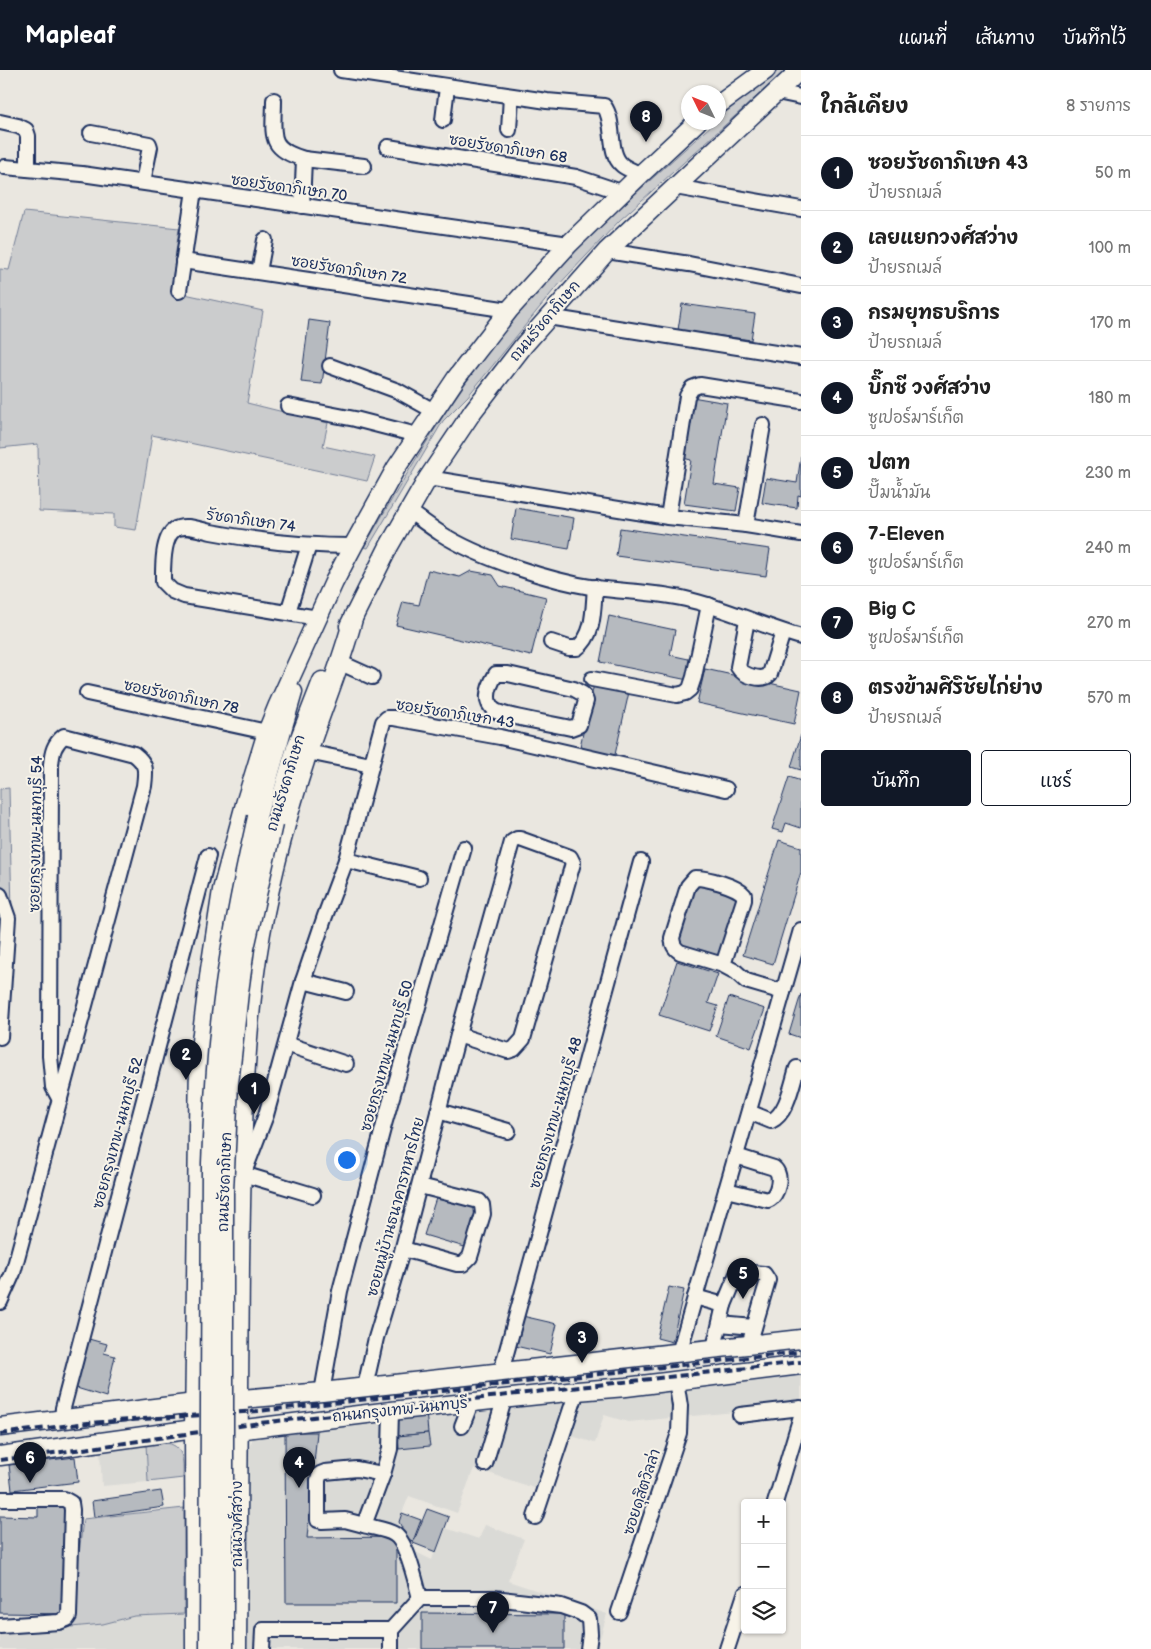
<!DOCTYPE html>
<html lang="th">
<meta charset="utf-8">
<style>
:root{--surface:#fff;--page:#f6f6f6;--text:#222;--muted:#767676;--line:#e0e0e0;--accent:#111827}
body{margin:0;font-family:"Balsamiq Sans","Playpen Sans Thai",sans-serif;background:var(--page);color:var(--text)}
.controls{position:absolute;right:15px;bottom:15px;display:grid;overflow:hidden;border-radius:5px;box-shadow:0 1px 4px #0004}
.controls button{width:45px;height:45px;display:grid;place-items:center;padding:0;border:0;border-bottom:1px solid var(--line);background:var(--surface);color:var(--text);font:25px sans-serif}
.compass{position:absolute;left:681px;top:15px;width:45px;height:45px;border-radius:50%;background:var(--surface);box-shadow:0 1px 4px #0004;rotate:313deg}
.you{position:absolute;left:346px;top:1089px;width:18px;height:18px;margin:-12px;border:4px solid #fff;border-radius:50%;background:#1a73e8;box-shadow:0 0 0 8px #1a73e833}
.badge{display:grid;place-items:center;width:32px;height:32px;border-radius:50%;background:var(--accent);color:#fff;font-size:16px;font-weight:700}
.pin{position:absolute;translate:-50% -41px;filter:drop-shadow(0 1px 2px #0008)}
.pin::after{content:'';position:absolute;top:26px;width:18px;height:15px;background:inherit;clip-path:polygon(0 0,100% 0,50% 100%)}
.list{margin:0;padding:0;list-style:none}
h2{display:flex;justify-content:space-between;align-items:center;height:65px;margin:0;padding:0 20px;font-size:21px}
h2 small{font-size:16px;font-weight:400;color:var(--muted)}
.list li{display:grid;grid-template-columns:32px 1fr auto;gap:15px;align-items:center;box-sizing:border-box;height:75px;padding:0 20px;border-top:1px solid var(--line)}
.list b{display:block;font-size:19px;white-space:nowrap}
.list p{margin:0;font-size:16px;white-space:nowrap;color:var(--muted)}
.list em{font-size:16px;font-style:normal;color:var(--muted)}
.actions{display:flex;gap:10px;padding:15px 20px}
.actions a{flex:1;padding:11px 0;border:1px solid var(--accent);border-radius:5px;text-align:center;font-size:18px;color:var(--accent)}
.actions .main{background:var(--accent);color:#fff}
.icon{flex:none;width:28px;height:28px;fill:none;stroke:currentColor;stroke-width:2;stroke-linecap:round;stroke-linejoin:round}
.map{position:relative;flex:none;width:801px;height:1579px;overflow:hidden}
header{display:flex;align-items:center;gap:30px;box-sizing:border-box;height:70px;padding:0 25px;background:var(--accent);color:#fff}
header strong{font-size:24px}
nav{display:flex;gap:28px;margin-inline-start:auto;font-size:18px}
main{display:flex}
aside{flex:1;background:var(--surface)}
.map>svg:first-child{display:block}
</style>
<header>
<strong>Mapleaf</strong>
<nav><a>แผนที่</a><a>เส้นทาง</a><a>บันทึกไว้</a></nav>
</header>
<main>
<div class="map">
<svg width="801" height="1579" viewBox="0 0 801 1579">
<rect width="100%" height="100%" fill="#eae7e0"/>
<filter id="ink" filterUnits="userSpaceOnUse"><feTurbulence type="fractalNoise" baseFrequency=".02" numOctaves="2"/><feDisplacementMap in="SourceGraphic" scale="10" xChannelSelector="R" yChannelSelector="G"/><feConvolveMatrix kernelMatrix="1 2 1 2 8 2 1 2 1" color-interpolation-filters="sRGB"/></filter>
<g filter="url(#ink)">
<!-- built -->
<g fill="#dadad6">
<path d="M801,1303V1336L628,1352L604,1345L595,1373L568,1365L537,1419L474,1398L457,1443L409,1426L391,1470L432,1490L442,1457L479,1469L485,1455L524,1469L508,1511L607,1544L597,1579H245L249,1378L253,1368L262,1361Z"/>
<path d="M146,1374L148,1412L102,1416L100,1382Z"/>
<path d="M184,1544L187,1579H0V1565L103,1554L134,1546Z"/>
</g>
<!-- green -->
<g fill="#cbcccd" stroke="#737e96">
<path d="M773,0H786L620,150L553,221L468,326L443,351L368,478L364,477C408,401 453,324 509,255C569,180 643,117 714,53L718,52L719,48Z"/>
<path d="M24,142L179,158L171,221L263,241L247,333L328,353L323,376L375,387L367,411L152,365L136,460L114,457V444L39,441L38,374L0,378V199L9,200Z"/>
<path d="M9,718L12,841L0,820V719Z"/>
<path d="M152,1373C158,1373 167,1372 173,1375C185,1381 183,1397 183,1408L148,1412L146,1374Z"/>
<path d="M184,1438V1544L134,1546L103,1554L71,1557L83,1449Z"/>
</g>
<!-- building -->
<g fill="#b6babf" stroke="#1b2f5e">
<path d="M682,234L755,244L751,270L678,260Z"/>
<path d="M309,250L330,253L322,314L301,312Z"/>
<path d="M692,327L727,333L714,414L740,418L736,441L684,434L691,390L683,388Z"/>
<path d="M801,386V426L798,425L797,438L762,433L766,408L797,413Z"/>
<path d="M516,438L574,448L569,479L511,469Z"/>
<path d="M620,458L770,479L766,506L616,486Z"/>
<path d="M428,500L460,507L471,501L493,505L500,516L546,527L531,586L396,555L403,532L419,535Z"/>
<path d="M609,546L675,560L670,585L693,590L688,610L600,592Z"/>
<path d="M705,599L801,620L794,654L697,633Z"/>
<path d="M594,614L629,622L614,689L579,681Z"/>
<path d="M801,665V700L791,697Z"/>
<path d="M789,707L801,711V758L786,753L783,762L772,759Z"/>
<path d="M779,770L801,777V802L773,894L743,885Z"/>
<path d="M694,814L738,826L721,887L677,874Z"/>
<path d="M677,891L718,904L708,933L718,936L709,961L659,945Z"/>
<path d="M801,924V968L789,964Z"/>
<path d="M729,927L765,939L751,978L716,966Z"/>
<path d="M438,1122L481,1134L468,1178L424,1165Z"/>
<path d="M669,1217L684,1220L672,1272L657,1268Z"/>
<path d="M518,1245L557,1254L550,1284L511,1275Z"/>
<path d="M85,1268L107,1274L104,1283L115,1286L106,1327L70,1316Z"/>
<path d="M426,1341L428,1363L398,1366L396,1345Z"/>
<path d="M285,1362H317L307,1468L396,1467V1533H286Z"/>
<path d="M428,1363L430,1376L399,1379L398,1366Z"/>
<path d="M75,1387L78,1412L12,1420L9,1395Z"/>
<path d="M161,1421L164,1437L94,1447L92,1431Z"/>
<path d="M38,1433L69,1434L66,1544L0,1543V1446L38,1447Z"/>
<path d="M427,1439L449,1447L436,1482L413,1473Z"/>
<path d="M402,1443L421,1450L413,1471L399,1466L402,1458L399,1452Z"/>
<path d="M422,1543L564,1544V1579H422Z"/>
</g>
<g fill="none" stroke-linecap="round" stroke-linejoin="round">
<!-- minor casing -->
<g stroke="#1b2f5e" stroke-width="18">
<g id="minor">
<path d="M341,0L547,31L604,36C616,52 607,83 622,95C627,99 634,101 640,105"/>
<path d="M777,22L801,27"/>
<path d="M274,30C274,64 266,78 304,89L302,136"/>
<path d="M443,50L447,17"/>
<path d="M0,52L18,56L26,60L28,66V99"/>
<path d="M509,60L511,26"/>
<path d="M91,63L149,74L150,77L143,112"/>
<path d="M388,77L576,107L621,122"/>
<path d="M304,89L364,96"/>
<path d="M5,97L82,104L569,174"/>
<path d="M675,117L801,139"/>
<path d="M607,181L689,194L801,216"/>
<path d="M183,191L509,240"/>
<path d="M259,202L265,170"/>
<path d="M179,221L194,120"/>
<path d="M548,247L801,287"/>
<path d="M330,296L398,321L434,341"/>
<path d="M288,336L355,349L417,365"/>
<path d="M428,408L668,447L746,455L801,464"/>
<path d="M409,441C419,448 429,456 440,463C479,488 550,511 596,518C626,522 656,522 686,529C725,538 762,556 801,567"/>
<path d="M668,447L687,326L692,318L700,315L801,331"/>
<path d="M746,455L763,355"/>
<path d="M288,542L309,475"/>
<path d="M318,548L184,526L172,521L163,512C163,499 162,469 174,460C184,453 200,460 211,462C258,471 306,476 353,476"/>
<path d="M747,550L738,597C743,606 763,612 770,604L783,562"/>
<path d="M551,572L569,578H577C595,565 593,538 595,517"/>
<path d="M341,593L372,607"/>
<path d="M496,604H508L574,619L583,624L586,631L579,655L571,658C558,655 502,646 494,640C482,630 490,614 496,604Z"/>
<path d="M592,609L677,625L685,623L690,619L694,607L709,535"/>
<path d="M87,623L267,662"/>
<path d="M308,682L371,695"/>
<path d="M346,790L419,808"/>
<path d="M0,825L8,848L0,967"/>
<path d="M723,895L744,830V825C737,816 707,808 695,808L688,816L672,868C673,875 674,878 680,882L723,895L736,902L746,911L783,922"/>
<path d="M303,911L346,922"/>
<path d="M286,974L346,994"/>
<path d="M438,1041L508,1061"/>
<path d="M749,1042L771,1051C787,1044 792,1014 797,998"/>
<path d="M245,1100L266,1045L303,911L325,846L346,790L383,652L387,648H394L500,667L726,719"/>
<path d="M243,1104L313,1125"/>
<path d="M726,1120L768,1130C778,1126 783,1105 774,1098L736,1086"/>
<path d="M403,1179L457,1194H463L470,1187L483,1144L482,1135L479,1131L420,1116"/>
<path d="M695,1227L724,1235L737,1204L741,1202L764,1204L768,1210L749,1275"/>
<path d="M0,1232L13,1203L144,716C146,700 147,694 134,684L64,666C54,674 52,682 51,695L50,986L53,1017L60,1030"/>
<path d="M720,1254L754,1257"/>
<path d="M714,1278L724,1235"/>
<path d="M679,1283L801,860"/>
<path d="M501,1302L641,792"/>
<path d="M365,1317L376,1268L401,1185L458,965L512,772L517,769H520L570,787L573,793L523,969L514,979L508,981L458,965"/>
<path d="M322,1322L340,1221L385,1051L464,778"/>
<path d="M391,1341L390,1379L383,1404L364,1455C373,1458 386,1459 394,1464C407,1471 416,1514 420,1528"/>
<path d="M740,1345L801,1338"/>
<path d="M62,1349L63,1338L208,786"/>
<path d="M462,1356L471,1333"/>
<path d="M485,1394L504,1330"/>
<path d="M0,1429H64L71,1433L72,1440L69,1546L67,1549L59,1552L0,1556"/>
<path d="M775,1433L801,1346"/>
<path d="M535,1447L577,1321"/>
<path d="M364,1455L345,1450L322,1451L318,1450V1410L320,1404L325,1402L357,1399L383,1404"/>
<path d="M619,1542L679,1363L680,1336L676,1310"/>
<path d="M262,1579L263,1560H391"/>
<path d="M391,1579V1560L420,1528H494L561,1536L581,1543L589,1549L590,1564L588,1579"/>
<path d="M727,1579L745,1524"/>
</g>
</g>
<!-- major casing -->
<g stroke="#1b2f5e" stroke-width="21">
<g id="major">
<path d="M718,35L766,0"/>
<path d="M349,556L389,476L428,408L473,341L524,275L607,181L800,0"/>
<path d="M279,735L296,678L322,611"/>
<path d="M257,747L293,622"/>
<path d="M0,1357L195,1333L322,1322L801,1269"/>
<path d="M0,1386L194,1359L237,1360L391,1341L577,1321L626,1317L801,1295"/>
<path d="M195,1579L194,1359L199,987L210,899L222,820L245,734L267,662L278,635L334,512L353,476L396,398L457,307L509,240L569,174L640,105L697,52"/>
<path d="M237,1579C237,1451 238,1323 240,1194C242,1083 242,973 261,863C272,803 288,743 307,685C322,638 342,593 354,545"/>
</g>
</g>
<!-- minor -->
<use href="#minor" stroke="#f7f3e8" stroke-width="14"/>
<!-- major -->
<use href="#major" stroke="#f7f3e8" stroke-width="18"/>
<!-- rail -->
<g stroke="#1b2f5e" stroke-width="4" stroke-dasharray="8 4" stroke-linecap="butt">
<path d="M0,1364L88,1353L258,1341L801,1282"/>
<path d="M0,1390L91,1378L260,1353L801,1292"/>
</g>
<!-- major-bridge casing -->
<g stroke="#1b2f5e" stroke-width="21" stroke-linecap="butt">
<g id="major-bridge">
<path d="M209,1579L211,1093C213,1044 215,994 221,945C229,878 242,813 257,747"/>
<path d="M224,1579V1121L229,1014L239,922L245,878L273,754"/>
</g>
</g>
<!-- major-bridge -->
<use href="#major-bridge" stroke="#f7f3e8" stroke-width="18"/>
</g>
</g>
<g text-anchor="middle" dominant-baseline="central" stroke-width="4" stroke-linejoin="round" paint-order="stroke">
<!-- street labels -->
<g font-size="15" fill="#1b2f5e" stroke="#f7f3e8">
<text transform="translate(508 79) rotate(9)">ซอยรัชดาภิเษก 68</text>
<text transform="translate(289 118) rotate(8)">ซอยรัชดาภิเษก 70</text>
<text transform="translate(349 200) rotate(9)">ซอยรัชดาภิเษก 72</text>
<text transform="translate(545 251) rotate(-50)">ถนนรัชดาภิเษก</text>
<text transform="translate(251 451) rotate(8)">รัชดาภิเษก 74</text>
<text transform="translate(181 627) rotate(12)">ซอยรัชดาภิเษก 78</text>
<text transform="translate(455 644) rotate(9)">ซอยรัชดาภิเษก 43</text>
<text transform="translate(286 713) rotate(-73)">ถนนรัชดาภิเษก</text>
<text transform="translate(36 764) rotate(-89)">ซอยกรุงเทพ-นนทบุรี 54</text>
<text transform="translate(387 986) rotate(-74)">ซอยกรุงเทพ-นนทบุรี 50</text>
<text transform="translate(556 1043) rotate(-74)">ซอยกรุงเทพ-นนทบุรี 48</text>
<text transform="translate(118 1063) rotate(-75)">ซอยกรุงเทพ-นนทบุรี 52</text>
<text transform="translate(225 1112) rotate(-88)">ถนนรัชดาภิเษก</text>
<text transform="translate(396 1137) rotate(-75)">ซอยหมู่บ้านธนาคารทหารไทย</text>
<text transform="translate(400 1340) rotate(-6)">ถนนกรุงเทพ-นนทบุรี</text>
<text transform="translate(642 1422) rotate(-72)">ซอยดุสิตวิลล่า</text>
<text transform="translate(237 1454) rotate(-90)">ถนนวงศ์สว่าง</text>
</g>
</g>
</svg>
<div class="controls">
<button>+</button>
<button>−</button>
<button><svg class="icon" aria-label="layers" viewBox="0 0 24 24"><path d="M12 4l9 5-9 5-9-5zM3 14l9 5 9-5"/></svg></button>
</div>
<svg class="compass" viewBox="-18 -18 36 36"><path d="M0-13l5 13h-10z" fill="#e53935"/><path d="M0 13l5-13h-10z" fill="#767676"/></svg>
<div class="you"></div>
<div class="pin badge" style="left:254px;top:1044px">1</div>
<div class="pin badge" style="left:186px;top:1010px">2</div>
<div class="pin badge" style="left:582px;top:1293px">3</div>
<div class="pin badge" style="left:299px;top:1418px">4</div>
<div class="pin badge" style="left:743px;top:1229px">5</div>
<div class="pin badge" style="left:30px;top:1413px">6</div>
<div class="pin badge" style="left:493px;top:1563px">7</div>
<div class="pin badge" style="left:646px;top:72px">8</div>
</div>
<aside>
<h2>ใกล้เคียง<small>8 รายการ</small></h2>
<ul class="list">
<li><span class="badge">1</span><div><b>ซอยรัชดาภิเษก 43</b><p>ป้ายรถเมล์</p></div><em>50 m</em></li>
<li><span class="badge">2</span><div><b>เลยแยกวงศ์สว่าง</b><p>ป้ายรถเมล์</p></div><em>100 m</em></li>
<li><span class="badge">3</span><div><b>กรมยุทธบริการ</b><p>ป้ายรถเมล์</p></div><em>170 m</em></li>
<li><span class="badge">4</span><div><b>บิ๊กซี วงศ์สว่าง</b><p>ซูเปอร์มาร์เก็ต</p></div><em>180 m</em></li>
<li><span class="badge">5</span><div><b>ปตท</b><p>ปั๊มน้ำมัน</p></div><em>230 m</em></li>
<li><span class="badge">6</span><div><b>7-Eleven</b><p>ซูเปอร์มาร์เก็ต</p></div><em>240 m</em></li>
<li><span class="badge">7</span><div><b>Big C</b><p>ซูเปอร์มาร์เก็ต</p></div><em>270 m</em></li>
<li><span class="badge">8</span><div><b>ตรงข้ามศิริชัยไก่ย่าง</b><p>ป้ายรถเมล์</p></div><em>570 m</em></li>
</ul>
<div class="actions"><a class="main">บันทึก</a><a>แชร์</a></div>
</aside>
</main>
